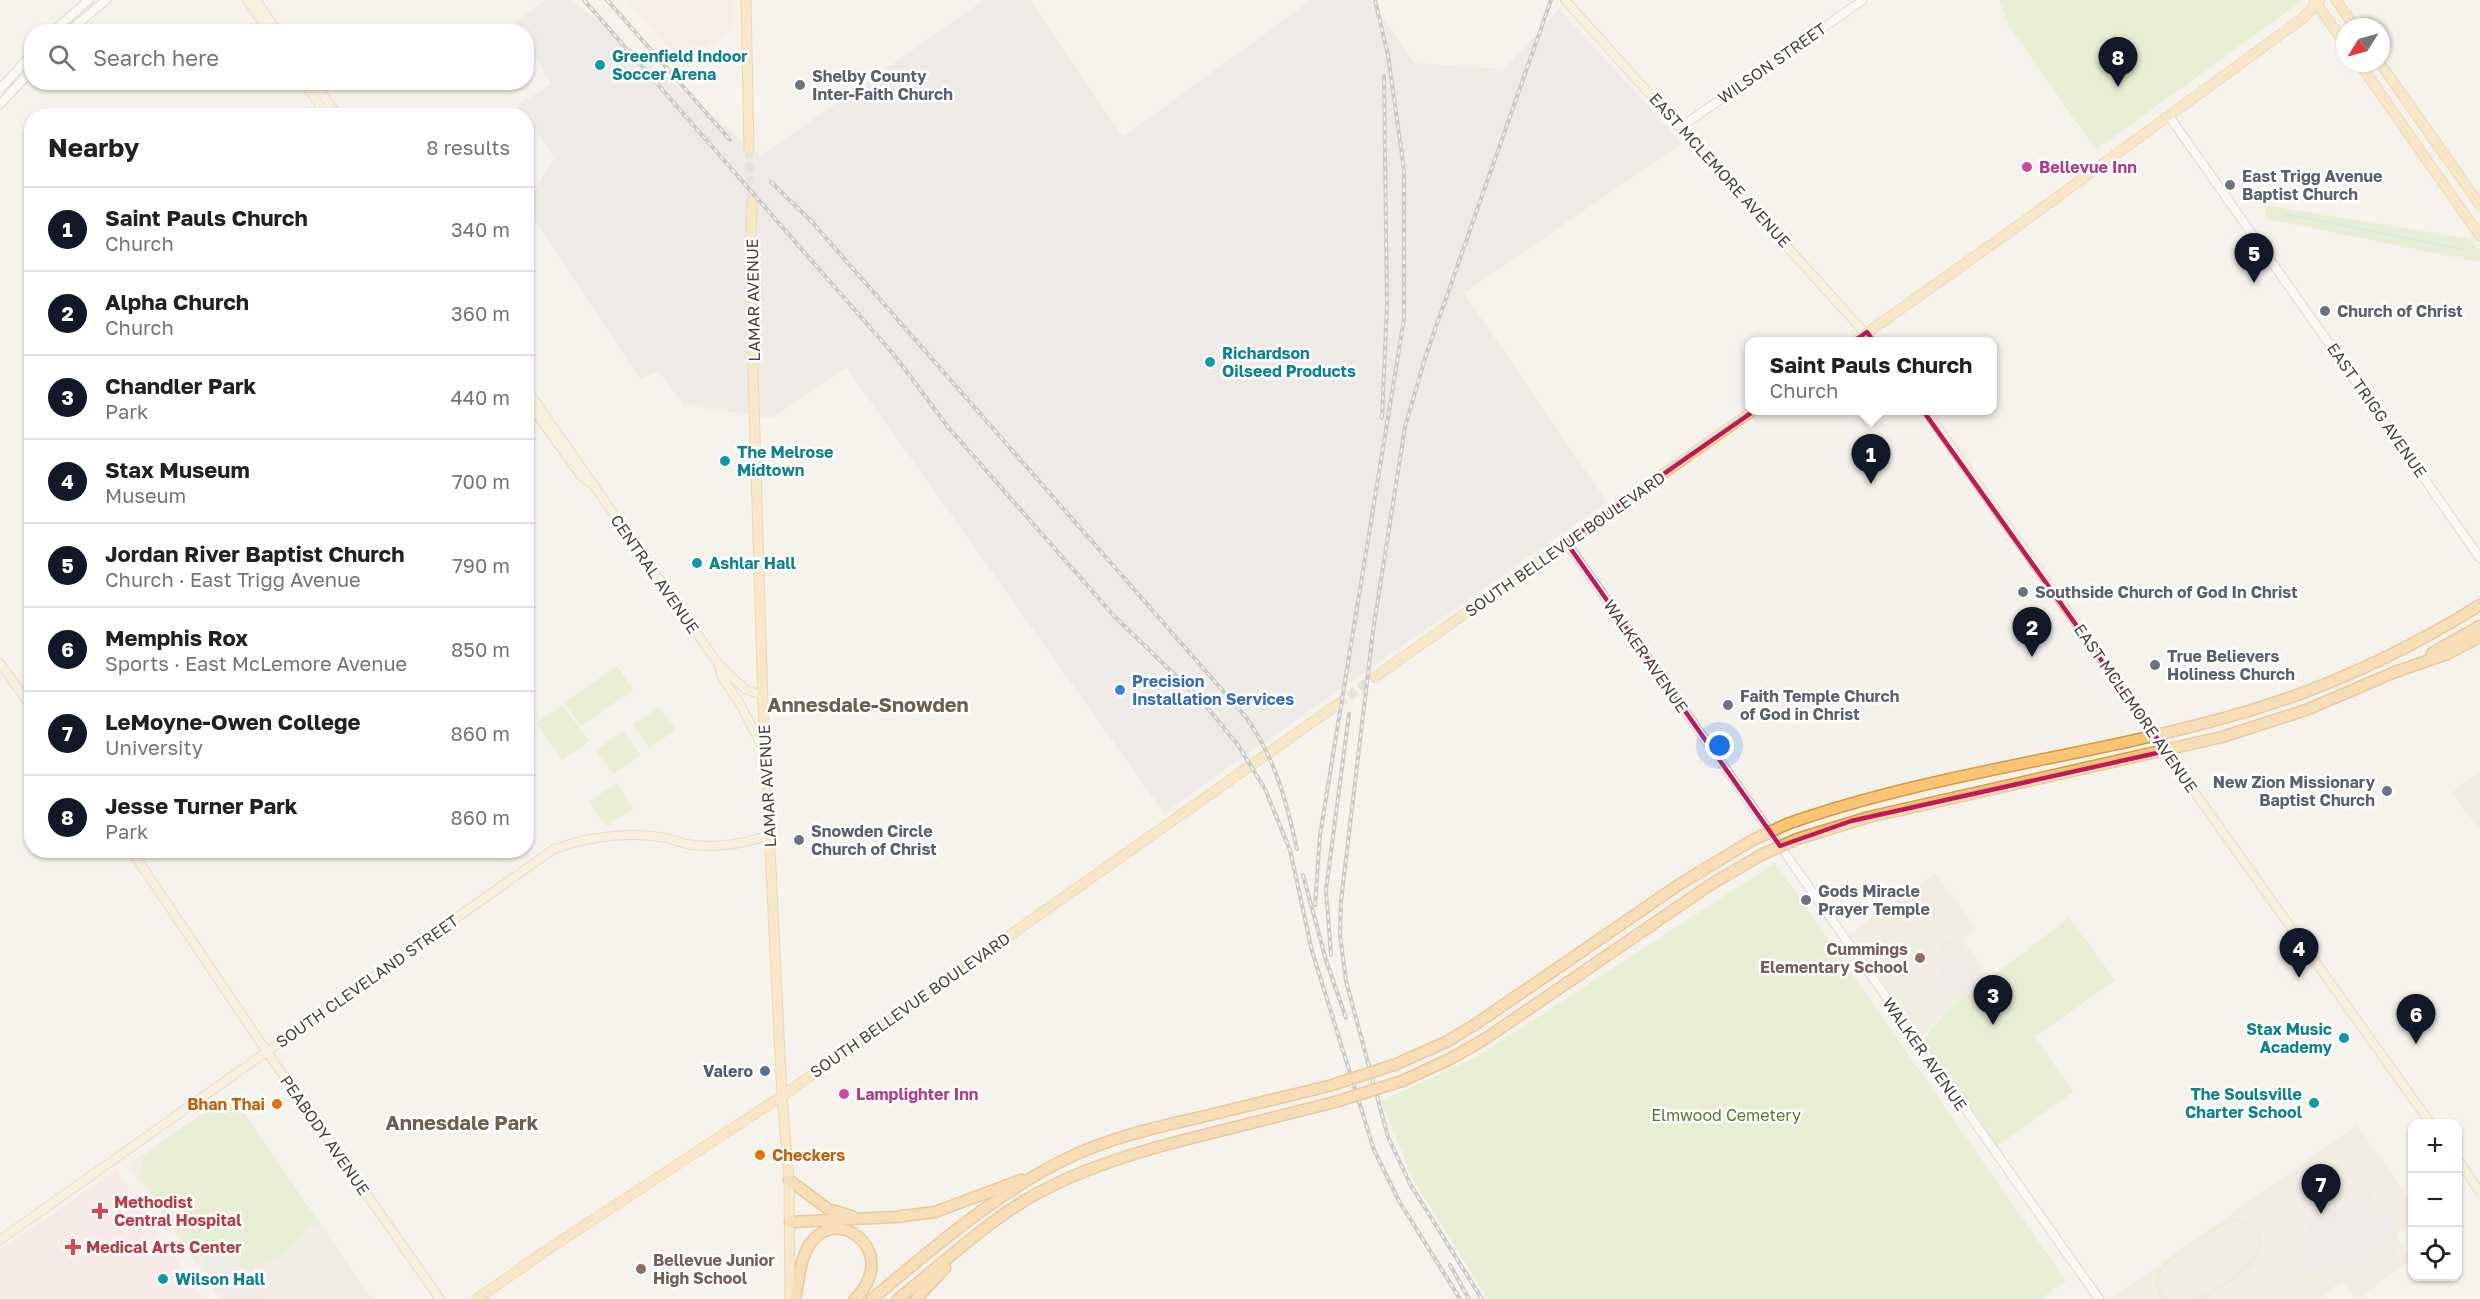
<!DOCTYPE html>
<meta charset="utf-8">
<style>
:root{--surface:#fff;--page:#f2f2f2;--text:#202124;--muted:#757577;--line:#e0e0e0;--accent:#111827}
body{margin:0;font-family:"Golos Text",sans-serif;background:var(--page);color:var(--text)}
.controls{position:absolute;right:18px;bottom:18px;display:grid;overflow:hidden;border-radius:12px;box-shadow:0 2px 4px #0004}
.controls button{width:54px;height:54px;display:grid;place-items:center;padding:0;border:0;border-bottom:2px solid var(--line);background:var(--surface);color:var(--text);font:30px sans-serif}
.compass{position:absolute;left:2336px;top:18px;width:54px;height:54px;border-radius:50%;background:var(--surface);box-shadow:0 2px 4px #0004;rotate:233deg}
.you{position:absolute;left:1720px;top:746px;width:21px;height:21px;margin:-15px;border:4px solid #fff;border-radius:50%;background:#1a73e8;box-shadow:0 0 0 9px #1a73e833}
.badge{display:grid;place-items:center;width:39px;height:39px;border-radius:50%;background:var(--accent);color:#fff;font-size:20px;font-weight:700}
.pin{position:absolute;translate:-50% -50px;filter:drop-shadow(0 2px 3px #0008)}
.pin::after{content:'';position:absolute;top:32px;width:21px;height:18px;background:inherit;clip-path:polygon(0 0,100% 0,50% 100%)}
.popup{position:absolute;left:1745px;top:337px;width:252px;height:78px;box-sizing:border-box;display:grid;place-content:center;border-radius:12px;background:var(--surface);filter:drop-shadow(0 2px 4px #0005);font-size:20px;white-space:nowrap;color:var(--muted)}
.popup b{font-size:22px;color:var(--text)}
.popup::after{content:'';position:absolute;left:50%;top:100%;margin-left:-12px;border:12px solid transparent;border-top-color:var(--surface)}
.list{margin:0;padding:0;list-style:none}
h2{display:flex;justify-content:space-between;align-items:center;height:78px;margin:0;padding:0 24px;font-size:26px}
h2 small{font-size:20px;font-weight:400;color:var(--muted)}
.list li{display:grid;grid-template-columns:39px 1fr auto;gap:18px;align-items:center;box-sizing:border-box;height:84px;padding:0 24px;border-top:2px solid var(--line)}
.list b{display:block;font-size:22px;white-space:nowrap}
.list p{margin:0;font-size:20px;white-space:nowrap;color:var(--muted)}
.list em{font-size:20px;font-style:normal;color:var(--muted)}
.icon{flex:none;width:33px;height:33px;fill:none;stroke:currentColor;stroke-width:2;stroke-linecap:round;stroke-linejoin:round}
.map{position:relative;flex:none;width:2480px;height:1299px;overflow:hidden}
.search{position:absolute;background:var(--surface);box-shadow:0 2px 4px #0004;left:24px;top:24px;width:510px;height:66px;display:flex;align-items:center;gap:15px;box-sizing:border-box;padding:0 21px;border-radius:24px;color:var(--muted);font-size:22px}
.panel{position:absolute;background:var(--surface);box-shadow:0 2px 4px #0004;left:24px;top:108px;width:510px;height:750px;border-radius:24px}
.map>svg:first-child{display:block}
</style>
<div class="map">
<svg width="2480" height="1299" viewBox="0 0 2480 1299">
<rect width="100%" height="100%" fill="#f5f2ec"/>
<!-- commercial -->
<path fill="#f6e8d9" d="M628,0H733L732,29L683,64Z"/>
<!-- industrial -->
<path fill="#e5e1dd" d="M547,0H572L761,156L984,0H1030L1123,137L1311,0H1371L1414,63L1504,69L1559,9L1682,143L1464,293L1607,502L1164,813L846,367L772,418L684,405L658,371L640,379L527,208V202L555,157L527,120L526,116L523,115L516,106L551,84L527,42L526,32L520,31L515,22Z"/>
<!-- education -->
<g fill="#eee6d7">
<path d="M2480,772V831L2452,792Z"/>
<path d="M1935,873L1976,928L1962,938L1990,978L1943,1013L1923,1037L1849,935Z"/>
<path d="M231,1094L320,1224L372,1299H220L131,1169L133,1161Z"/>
<path d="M2357,1125L2412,1203V1223L2396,1236L2412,1259L2357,1299L2343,1281L2317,1299H2111Z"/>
</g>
<!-- medical -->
<path fill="#f5e2e1" d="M116,1170L203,1299H0V1250Z"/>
<!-- green -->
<g fill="#d4e8b7">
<path d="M2000,0H2299L2300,2L2096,150L2007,23Z"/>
<path d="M2264,205L2472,239L2480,250V262L2267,219Z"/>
<path d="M617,666L633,690L581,726L564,703Z"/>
<path d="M563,705L589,741L562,760L536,723Z"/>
<path d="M659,707L676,730L649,748L633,725Z"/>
<path d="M623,731L640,755L613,774L596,750Z"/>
<path d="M616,783L633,808L606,826L589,802Z"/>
<path d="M1775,863L2066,1281L2041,1299H1488L1414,1181L1381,1101L1476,1057Z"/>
<path d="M2069,918L2115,980L2035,1037L2073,1092L1997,1146L1923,1040L1944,1013Z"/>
<path d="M231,1094L320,1224L315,1227L312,1223L302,1230L305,1234L281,1258L259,1263L248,1271L230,1246L215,1256L210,1249L195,1260L157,1204L159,1201L140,1173L142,1160L163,1141Z"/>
<path d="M2236,1218C2246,1220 2255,1223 2259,1233C2274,1263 2223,1285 2203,1299H2198C2216,1286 2278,1256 2253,1228C2248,1223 2240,1220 2232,1222C2220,1224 2172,1258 2164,1268C2160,1274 2159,1279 2159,1286L2165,1299H2161L2155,1284L2158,1272L2165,1263L2222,1223Z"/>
</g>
<!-- parking -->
<g fill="#e5e2e0">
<path d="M1955,935L1980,968L1985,982L1961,1001L1937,969L1947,961L1937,947Z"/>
<path d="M2367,1189L2395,1228L2392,1231L2400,1243L2393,1248L2401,1260L2392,1266L2383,1255L2348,1280L2346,1277L2335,1283L2323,1266L2308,1274L2299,1260L2312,1252L2302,1239L2310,1232L2307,1227L2323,1215L2326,1219Z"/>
<path d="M225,1251L244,1279L240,1282L245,1290L250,1287L258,1299H228L223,1292L219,1295L205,1274L209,1271L201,1260L211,1252L215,1258Z"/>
</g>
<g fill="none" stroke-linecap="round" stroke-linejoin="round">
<!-- stream -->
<path stroke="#acd7ef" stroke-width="1.5" d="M2285,214L2463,249"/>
<!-- primary-tunnel -->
<g stroke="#d3cfc8" stroke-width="9" stroke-dasharray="9 4.5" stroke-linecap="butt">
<path d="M749,149L752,201"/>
<path d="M1338,704L1375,677"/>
</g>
<!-- tertiary casing -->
<g stroke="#c1b9af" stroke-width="10">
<g id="tertiary">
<path d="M52,32L89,0"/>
<path d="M68,32L106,0"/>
<path d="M0,89L32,54"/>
<path d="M0,104L32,70"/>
<path d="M2169,116L2480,558"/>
<path d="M1681,127L1863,0"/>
<path d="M1566,542L2099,1299"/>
</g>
</g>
<!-- secondary casing -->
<g stroke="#d3c29d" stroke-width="10">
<g id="secondary">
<path d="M247,0L269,32"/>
<path d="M256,0L278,32"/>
<path d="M1565,0L1873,342"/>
<path d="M304,82L327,116"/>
<path d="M314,82L338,116"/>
<path d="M526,388L719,665L746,690L763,695"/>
<path d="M526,399L581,476L589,482"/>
<path d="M1925,410L2149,726"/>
<path d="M0,663L32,708"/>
<path d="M719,665L721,675L740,704L765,752"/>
<path d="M2178,769L2431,1124"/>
<path d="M131,850L267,1052L440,1299"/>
<path d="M2458,1160L2480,1192"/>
<path d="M0,1240L554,849C589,837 624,832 660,837C669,838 678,842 687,844C715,849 743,844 770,835"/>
</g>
</g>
<!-- primary casing -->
<g stroke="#e1b86f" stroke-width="11">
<g id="primary">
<path d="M746,0L749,149"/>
<path d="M2314,0L2345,44"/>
<path d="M2336,0L2355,27"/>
<path d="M2359,63L2480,236"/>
<path d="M2380,63L2480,205"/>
<path d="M752,201L750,269L763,704L782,1096L789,1180L790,1299"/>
<path d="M1854,342L2008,233L2303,18L2320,0"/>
<path d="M1375,677L1754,410"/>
<path d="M477,1299L544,1252L782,1096L1338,704"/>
</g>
</g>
<!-- motorway casing -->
<g stroke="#d99942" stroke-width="13">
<g id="motorway">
<path d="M2432,653L2480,626"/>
<path d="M1787,824C1928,774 2080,758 2224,718C2314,694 2401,654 2480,605"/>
<path d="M1797,839L1869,817L2222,737L2306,710L2395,672L2447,654L2480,637"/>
<path d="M1394,1065L1446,1042L1476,1024L1680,884L1751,841"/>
<path d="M1402,1081L1450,1059L1485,1039L1710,885L1761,855"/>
<path d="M789,1180L828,1209L852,1216"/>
<path d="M790,1222L895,1217L935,1212L1021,1180"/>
<path d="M795,1299C799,1280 800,1252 815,1238C844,1208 899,1255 855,1299"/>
<path d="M872,1299C935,1247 994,1194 1068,1158C1119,1133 1179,1123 1234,1109"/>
<path d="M898,1299C941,1265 982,1226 1029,1198C1092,1162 1162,1145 1232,1128"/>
<path d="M916,1299L945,1268"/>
</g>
</g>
<!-- tertiary -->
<use href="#tertiary" stroke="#fff" stroke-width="8"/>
<!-- secondary -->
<use href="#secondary" stroke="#fdefcf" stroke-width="8"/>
<!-- primary -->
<use href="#primary" stroke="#fbdca0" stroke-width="9"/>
<!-- motorway -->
<use href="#motorway" stroke="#f9c574" stroke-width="10"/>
<!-- rail casing -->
<g stroke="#9a9a9a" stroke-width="4">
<g id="rail">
<path d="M584,0L895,356L948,427L1115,617L1201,700L1238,745L1265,789L1290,850L1312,951L1374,1150L1399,1201L1460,1299"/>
<path d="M607,0L730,140"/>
<path d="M771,182L813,223L1245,716C1275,757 1286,800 1297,849"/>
<path d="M1382,418L1387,304L1384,76"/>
<path d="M1303,875L1326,960L1346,1018"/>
<path d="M1315,905L1320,835L1404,319V170L1388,55L1375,0"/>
<path d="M1331,955L1326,890L1349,714"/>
<path d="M1450,1265L1469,1299"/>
<path d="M1482,1299L1410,1184L1388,1137L1346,981L1340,935L1341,901L1373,631L1405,427L1426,355L1551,0"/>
</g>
</g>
<!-- rail -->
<use href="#rail" stroke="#fff" stroke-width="1.5" stroke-dasharray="4.5" stroke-linecap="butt"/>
<!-- secondary-bridge casing -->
<g stroke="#d3c29d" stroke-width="10" stroke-linecap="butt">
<path id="secondary-bridge" d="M2149,726L2178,769"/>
</g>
<!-- motorway-bridge casing -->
<g stroke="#d99942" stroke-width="13" stroke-linecap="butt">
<g id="motorway-bridge">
<path d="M1751,841L1787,824"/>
<path d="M1761,855L1797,839"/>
<path d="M1234,1109L1329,1086L1394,1065"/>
<path d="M1232,1128L1335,1102L1402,1081"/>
</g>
</g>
<!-- secondary-bridge -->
<use href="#secondary-bridge" stroke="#fdefcf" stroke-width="8"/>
<!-- motorway-bridge -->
<use href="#motorway-bridge" stroke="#f9c574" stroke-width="10"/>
</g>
<!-- marked area -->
<path d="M0 0H2480V1299H0ZM1867,332L2166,751L1851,821L1780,846L1566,542Z" fill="#f5f2ec" fill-opacity=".55" fill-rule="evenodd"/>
<path fill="none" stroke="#c2185b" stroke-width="4.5" stroke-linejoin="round" d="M1867,332L2166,751L1851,821L1780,846L1566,542Z"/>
<!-- markers -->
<g fill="#0f9aa8" stroke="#fff" stroke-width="2">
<circle cx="600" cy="65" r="6"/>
<circle cx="1210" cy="362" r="6"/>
<circle cx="725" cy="461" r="6"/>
<circle cx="697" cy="563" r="6"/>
<circle cx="2344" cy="1038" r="6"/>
<circle cx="2314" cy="1103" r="6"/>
<circle cx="163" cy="1279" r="6"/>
</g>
<g fill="#6b7280" stroke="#fff" stroke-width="2">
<circle cx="800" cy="85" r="6"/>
<circle cx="2230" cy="185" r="6"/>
<circle cx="2325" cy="311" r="6"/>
<circle cx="2023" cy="592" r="6"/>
<circle cx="2155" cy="665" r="6"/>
<circle cx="1728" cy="705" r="6"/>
<circle cx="2387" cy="791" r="6"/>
<circle cx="799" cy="840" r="6"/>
<circle cx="1806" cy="900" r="6"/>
</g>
<g fill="#d1479c" stroke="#fff" stroke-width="2">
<circle cx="2027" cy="167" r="6"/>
<circle cx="844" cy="1094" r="6"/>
</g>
<circle fill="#3f7fe0" stroke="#fff" stroke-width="2" cx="1120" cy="690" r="6"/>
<g fill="#8d6e63" stroke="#fff" stroke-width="2">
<circle cx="1920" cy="958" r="6"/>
<circle cx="641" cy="1269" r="6"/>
</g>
<circle fill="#5c6f8a" stroke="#fff" stroke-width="2" cx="765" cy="1071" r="6"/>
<g fill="#e8710a" stroke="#fff" stroke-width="2">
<circle cx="277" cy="1104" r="6"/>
<circle cx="760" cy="1155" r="6"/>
</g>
<g fill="#e0444e" stroke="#fff" stroke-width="2">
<path d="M97 1202h6v6h6v6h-6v6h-6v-6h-6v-6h6z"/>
<path d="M70 1238h6v6h6v6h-6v6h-6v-6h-6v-6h6z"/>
</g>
<g text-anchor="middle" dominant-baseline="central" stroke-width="5" stroke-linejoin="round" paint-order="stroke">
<!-- culture labels -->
<g font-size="16" font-weight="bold" fill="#0d838f" stroke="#fff" text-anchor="start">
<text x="612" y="56">Greenfield Indoor<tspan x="612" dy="18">Soccer Arena</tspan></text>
<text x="1222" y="353">Richardson<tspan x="1222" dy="18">Oilseed Products</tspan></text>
<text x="737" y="452">The Melrose<tspan x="737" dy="18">Midtown</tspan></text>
<text x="709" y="563">Ashlar Hall</text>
<text x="2332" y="1029" text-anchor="end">Stax Music<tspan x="2332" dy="18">Academy</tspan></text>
<text x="2302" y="1094" text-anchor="end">The Soulsville<tspan x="2302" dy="18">Charter School</tspan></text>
<text x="175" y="1279">Wilson Hall</text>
</g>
<!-- street labels -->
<g font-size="16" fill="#4a433a" stroke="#fff">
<text transform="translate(1772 63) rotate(-35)">WILSON STREET</text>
<text transform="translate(1720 170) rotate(48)">EAST MCLEMORE AVENUE</text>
<text transform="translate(753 300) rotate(-91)">LAMAR AVENUE</text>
<text transform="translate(2377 410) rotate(55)">EAST TRIGG AVENUE</text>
<text transform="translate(1565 544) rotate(-35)">SOUTH BELLEVUE BOULEVARD</text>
<text transform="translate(655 574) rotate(55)">CENTRAL AVENUE</text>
<text transform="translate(1646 656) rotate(55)">WALKER AVENUE</text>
<text transform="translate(2136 708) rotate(55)">EAST MCLEMORE AVENUE</text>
<text transform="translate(767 786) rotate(-93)">LAMAR AVENUE</text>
<text transform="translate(367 981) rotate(-35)">SOUTH CLEVELAND STREET</text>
<text transform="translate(910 1005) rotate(-35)">SOUTH BELLEVUE BOULEVARD</text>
<text transform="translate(1925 1054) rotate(55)">WALKER AVENUE</text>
<text transform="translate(325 1135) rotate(55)">PEABODY AVENUE</text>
</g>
<!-- worship labels -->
<g font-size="16" font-weight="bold" fill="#5b616d" stroke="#fff" text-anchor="start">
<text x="812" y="76">Shelby County<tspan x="812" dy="18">Inter-Faith Church</tspan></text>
<text x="2242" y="176">East Trigg Avenue<tspan x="2242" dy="18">Baptist Church</tspan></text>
<text x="2337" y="311">Church of Christ</text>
<text x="2035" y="592">Southside Church of God In Christ</text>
<text x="2167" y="656">True Believers<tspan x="2167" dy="18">Holiness Church</tspan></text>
<text x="1740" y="696">Faith Temple Church<tspan x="1740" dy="18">of God in Christ</tspan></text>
<text x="2375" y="782" text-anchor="end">New Zion Missionary<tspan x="2375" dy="18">Baptist Church</tspan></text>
<text x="811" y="831">Snowden Circle<tspan x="811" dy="18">Church of Christ</tspan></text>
<text x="1818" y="891">Gods Miracle<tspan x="1818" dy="18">Prayer Temple</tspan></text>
</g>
<!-- hotel labels -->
<g font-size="16" font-weight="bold" fill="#b23c85" stroke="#fff" text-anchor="start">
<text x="2039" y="167">Bellevue Inn</text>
<text x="856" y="1094">Lamplighter Inn</text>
</g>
<!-- shop labels -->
<g font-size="16" font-weight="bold" fill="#366cbe" stroke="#fff" text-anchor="start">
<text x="1132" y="681">Precision<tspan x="1132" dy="18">Installation Services</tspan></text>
</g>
<!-- education labels -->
<g font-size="16" font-weight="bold" fill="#785e54" stroke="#fff" text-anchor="end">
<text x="1908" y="949">Cummings<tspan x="1908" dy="18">Elementary School</tspan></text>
<text x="653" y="1260" text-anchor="start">Bellevue Junior<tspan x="653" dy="18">High School</tspan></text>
</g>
<!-- service labels -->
<g font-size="16" font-weight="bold" fill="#4e5e75" stroke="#fff" text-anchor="end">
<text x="753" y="1071">Valero</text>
</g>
<!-- food labels -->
<g font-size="16" font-weight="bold" fill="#c56008" stroke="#fff" text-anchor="end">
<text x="265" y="1104">Bhan Thai</text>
<text x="772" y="1155" text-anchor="start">Checkers</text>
</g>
<!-- park labels -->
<g font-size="16" fill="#4f7b2d" stroke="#fff">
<text x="1726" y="1115">Elmwood Cemetery</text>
</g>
<!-- health labels -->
<g font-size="16" font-weight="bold" fill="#be3a42" stroke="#fff" text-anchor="start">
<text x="114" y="1202">Methodist<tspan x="114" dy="18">Central Hospital</tspan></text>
<text x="86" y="1247">Medical Arts Center</text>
</g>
<!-- quarter labels -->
<g font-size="20" font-weight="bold" fill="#6c6051" stroke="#fff">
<text x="868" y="704">Annesdale-Snowden</text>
<text x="462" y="1122">Annesdale Park</text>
</g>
</g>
</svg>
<div class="controls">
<button>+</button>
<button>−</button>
<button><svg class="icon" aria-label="locate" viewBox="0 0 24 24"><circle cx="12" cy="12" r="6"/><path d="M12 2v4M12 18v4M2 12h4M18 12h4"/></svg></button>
</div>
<svg class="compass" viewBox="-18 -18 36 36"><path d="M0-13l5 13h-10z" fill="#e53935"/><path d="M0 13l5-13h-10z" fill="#757577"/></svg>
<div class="you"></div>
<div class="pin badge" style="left:1871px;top:484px">1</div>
<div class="popup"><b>Saint Pauls Church</b>Church</div>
<div class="pin badge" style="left:2032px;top:657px">2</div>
<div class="pin badge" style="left:1993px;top:1025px">3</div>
<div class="pin badge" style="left:2299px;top:978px">4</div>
<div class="pin badge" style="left:2254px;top:283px">5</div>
<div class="pin badge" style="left:2416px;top:1044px">6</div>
<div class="pin badge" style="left:2321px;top:1214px">7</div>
<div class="pin badge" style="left:2118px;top:87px">8</div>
<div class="search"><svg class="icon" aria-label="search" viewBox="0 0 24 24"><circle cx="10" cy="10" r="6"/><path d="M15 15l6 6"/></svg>Search here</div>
<section class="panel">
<h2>Nearby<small>8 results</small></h2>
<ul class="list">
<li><span class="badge">1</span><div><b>Saint Pauls Church</b><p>Church</p></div><em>340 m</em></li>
<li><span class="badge">2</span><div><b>Alpha Church</b><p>Church</p></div><em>360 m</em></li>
<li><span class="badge">3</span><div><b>Chandler Park</b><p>Park</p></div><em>440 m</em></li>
<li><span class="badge">4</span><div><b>Stax Museum</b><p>Museum</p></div><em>700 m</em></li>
<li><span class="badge">5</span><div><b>Jordan River Baptist Church</b><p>Church · East Trigg Avenue</p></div><em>790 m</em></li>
<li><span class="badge">6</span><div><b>Memphis Rox</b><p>Sports · East McLemore Avenue</p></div><em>850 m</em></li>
<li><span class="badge">7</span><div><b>LeMoyne-Owen College</b><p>University</p></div><em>860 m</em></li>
<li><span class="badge">8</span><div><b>Jesse Turner Park</b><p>Park</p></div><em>860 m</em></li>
</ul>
</section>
</div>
